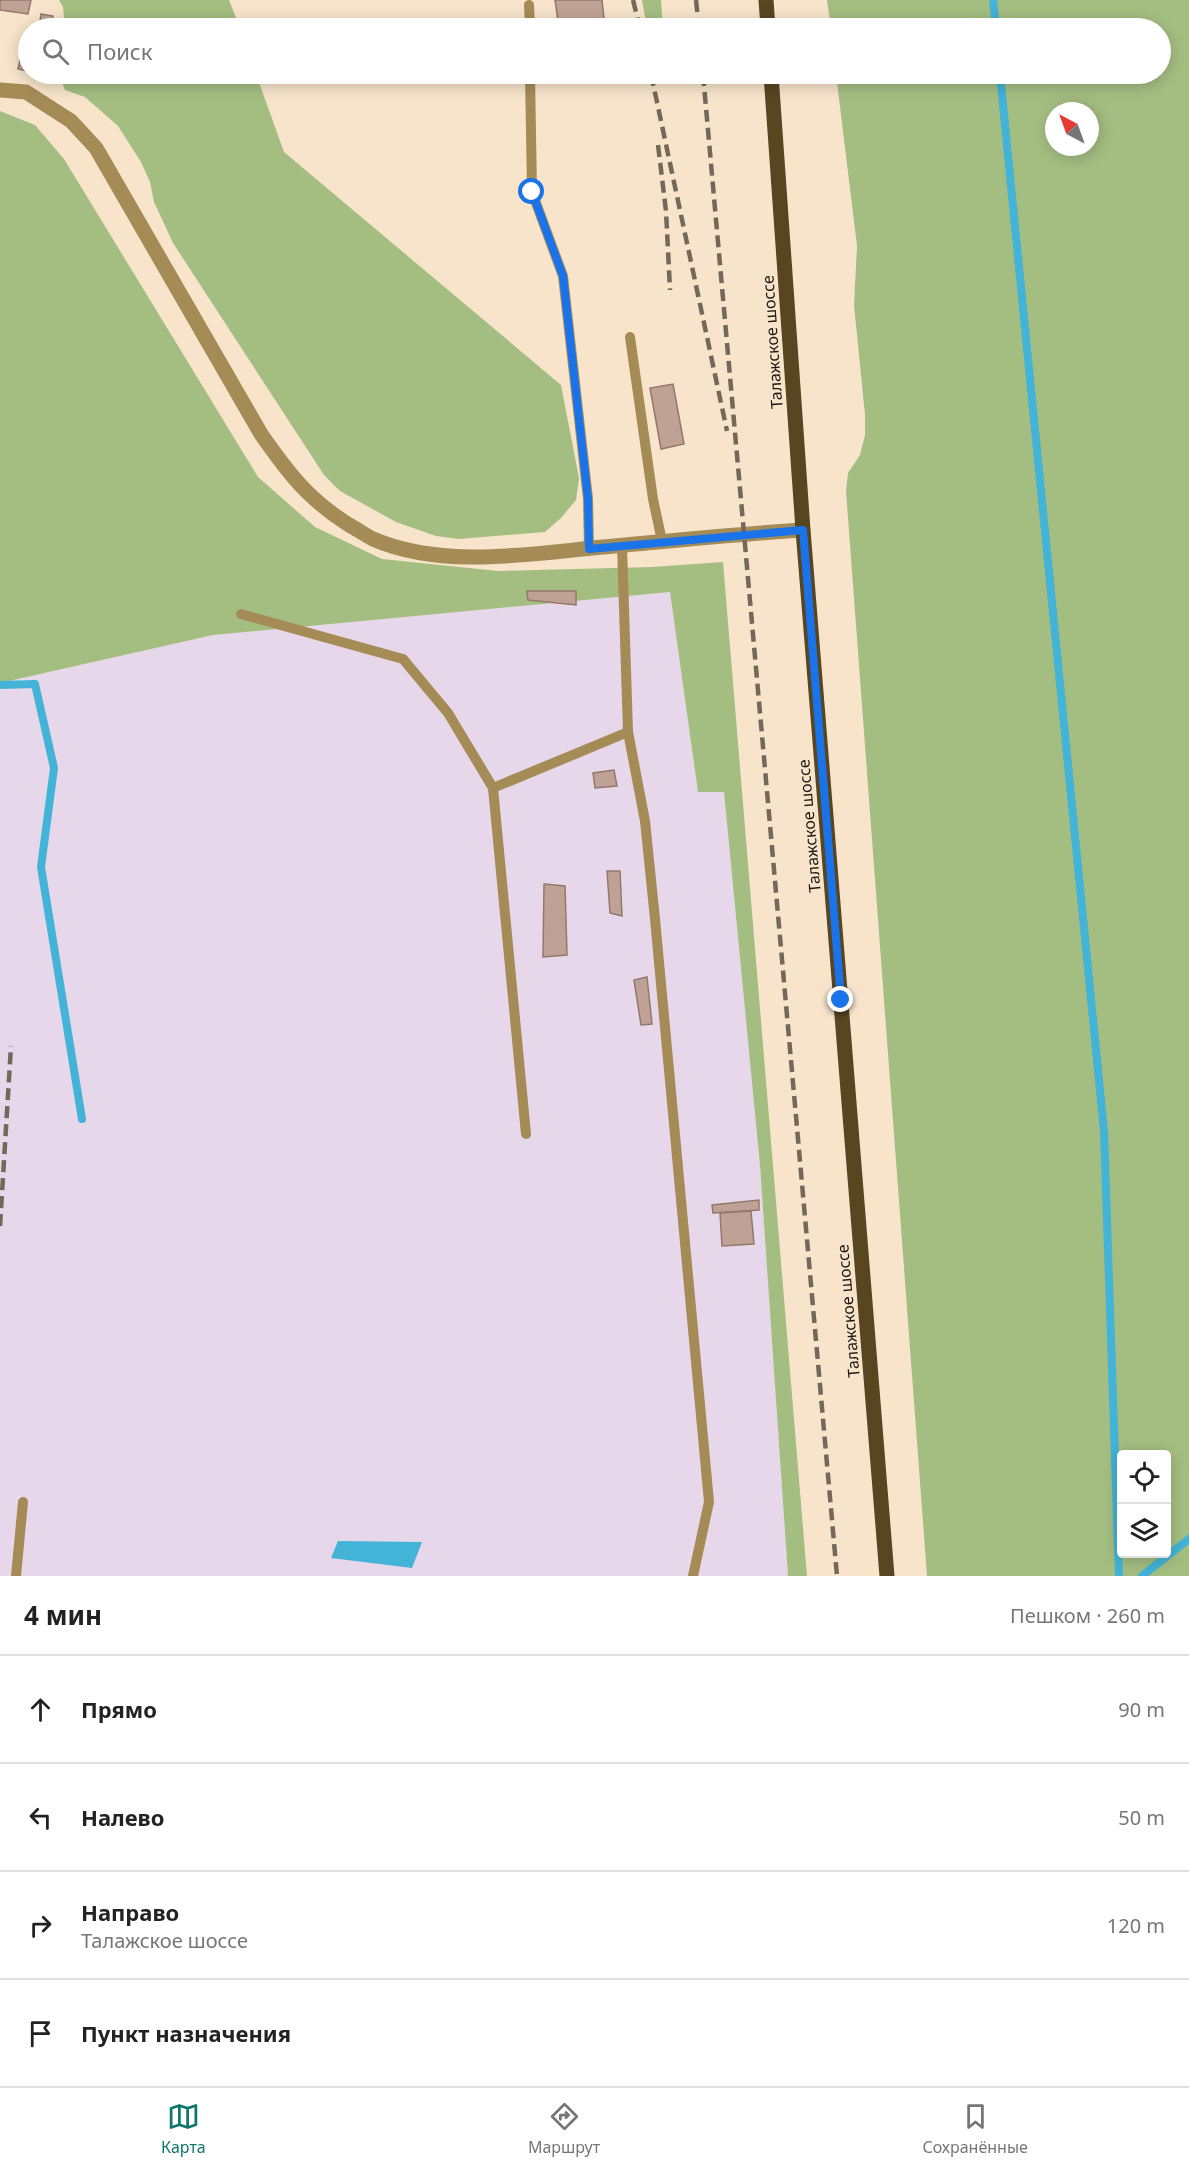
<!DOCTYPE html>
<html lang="ru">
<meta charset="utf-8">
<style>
:root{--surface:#fff;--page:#f2f2f2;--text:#222;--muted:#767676;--line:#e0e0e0;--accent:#0f766e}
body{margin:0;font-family:"Noto Sans",sans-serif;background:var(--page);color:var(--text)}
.controls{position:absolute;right:18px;bottom:18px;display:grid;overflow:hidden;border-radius:6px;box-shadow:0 3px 15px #0003}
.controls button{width:54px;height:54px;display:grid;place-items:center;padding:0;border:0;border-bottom:2px solid var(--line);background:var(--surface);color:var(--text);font:30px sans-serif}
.compass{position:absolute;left:1045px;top:102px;width:54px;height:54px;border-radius:50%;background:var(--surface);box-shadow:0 3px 15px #0003;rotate:319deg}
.stop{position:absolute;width:18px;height:18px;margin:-14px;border:4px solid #1a73e8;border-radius:50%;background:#fff}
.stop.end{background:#1a73e8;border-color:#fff;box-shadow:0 2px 6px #0008}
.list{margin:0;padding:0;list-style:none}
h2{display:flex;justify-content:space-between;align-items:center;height:78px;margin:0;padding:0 24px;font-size:26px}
h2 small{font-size:20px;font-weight:400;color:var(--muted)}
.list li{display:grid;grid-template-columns:39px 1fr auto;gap:18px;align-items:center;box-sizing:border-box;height:108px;padding:0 24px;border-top:2px solid var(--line)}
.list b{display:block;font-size:22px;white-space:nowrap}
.list p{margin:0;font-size:20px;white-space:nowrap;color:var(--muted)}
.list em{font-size:20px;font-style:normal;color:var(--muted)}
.icon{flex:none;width:33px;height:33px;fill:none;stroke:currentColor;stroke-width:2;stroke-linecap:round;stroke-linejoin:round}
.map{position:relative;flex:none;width:1189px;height:1576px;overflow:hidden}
.search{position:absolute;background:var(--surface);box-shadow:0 3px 15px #0003;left:18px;right:18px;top:18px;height:66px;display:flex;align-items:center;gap:15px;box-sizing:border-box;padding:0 21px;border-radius:33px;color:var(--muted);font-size:22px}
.sheet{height:510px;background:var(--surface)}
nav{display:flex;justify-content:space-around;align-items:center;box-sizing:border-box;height:84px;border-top:2px solid var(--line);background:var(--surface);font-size:16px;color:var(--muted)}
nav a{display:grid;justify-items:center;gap:3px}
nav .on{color:var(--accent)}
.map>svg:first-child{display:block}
</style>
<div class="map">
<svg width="1189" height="1576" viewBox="0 0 1189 1576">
<rect width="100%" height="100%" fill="#f7e4cb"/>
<!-- industrial -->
<path fill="#e6d7ea" d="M670,592L698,791H724L760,1165L788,1576H0V683L213,635Z"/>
<!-- green -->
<g fill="#a4be82" fill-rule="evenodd">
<path d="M59,0H229L240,28H65L63,7Z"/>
<path d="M642,0H661L663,28H647Z"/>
<path d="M827,0H1189V1576H927L846,491L848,473L860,455L865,435V415L854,305L857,246L836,74H1160V28H831ZM1054,111H1090V147H1054ZM1122,1454H1166V1554H1122Z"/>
<path d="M59,74H256L284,152L561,385L579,478L576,500L561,518L545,532L459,539L436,536L396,522L340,491L324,475L173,243L154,202L150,182L141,162L118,126L85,97L65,90Z"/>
<path d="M0,111L35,125L64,159L258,477L315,527L382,559L498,571L652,567L723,562L807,1576H788L760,1165L724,792H698L670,592L213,635L0,683Z"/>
</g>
<!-- water -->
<path fill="#43b3d7" d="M338,1541L422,1542L412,1568L331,1558Z"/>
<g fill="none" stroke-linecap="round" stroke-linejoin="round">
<!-- stream -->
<g stroke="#43b3d7" stroke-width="8">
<path d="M993,0L996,28"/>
<path d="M1000,74L1104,1131L1119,1576"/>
<path d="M0,685L35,684L54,768L41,867L82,1119"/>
<path d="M1142,1576L1189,1539"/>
</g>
</g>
<!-- building -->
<g fill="#bfa295" stroke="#93786b" stroke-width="1.5">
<path d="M0,0H31L28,14L0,10Z"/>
<path d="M555,0H602L605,28H559Z"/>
<path d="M41,14L53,16L51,28H39Z"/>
<path d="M22,51L28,52V71L18,69Z"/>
<path d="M673,384L684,444L661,449L650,388Z"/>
<path d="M527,591H576V605L528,600Z"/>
<path d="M614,770L617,786L595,788L593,773Z"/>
<path d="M607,871H620L622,916L610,913Z"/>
<path d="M544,884L565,886L567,955L543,957Z"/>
<path d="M647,977L652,1024L641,1025L634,980Z"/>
<path d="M759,1200V1210L713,1213L712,1205Z"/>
<path d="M751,1211L754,1244L722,1246L720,1213Z"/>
</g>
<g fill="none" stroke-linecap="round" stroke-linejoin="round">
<!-- service -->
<g stroke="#a58c57" stroke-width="10">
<path d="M529,5L530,28"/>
<path d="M530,74L532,192L563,276L588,499L589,549"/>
<path d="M630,337L653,499L662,541"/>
<path d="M622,546L628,732L645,821L655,919L709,1502L693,1576"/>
<path d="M241,614L403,659L448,713L493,788"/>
<path d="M526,1134L493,788L628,732"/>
<path d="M16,1576L23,1502"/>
</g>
<!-- tertiary -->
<path stroke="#a58c57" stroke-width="15" d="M0,90L26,92L71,121L96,148L261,434C289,474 308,499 349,525C357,529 365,535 373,539C442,569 529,554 603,547C669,541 736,534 803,530"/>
<!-- primary -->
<g stroke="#584621" stroke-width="15">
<path d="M766,0L768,28"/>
<path d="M771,74L803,530L887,1576"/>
</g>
<!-- rail -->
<g stroke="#746859" stroke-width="4.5" stroke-dasharray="12 6" stroke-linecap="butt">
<path d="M633,0L640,28"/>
<path d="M696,0L699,28"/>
<path d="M651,74L727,431"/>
<path d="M703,74L837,1576"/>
<path d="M658,145L666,211L670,290"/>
<path d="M0,1226L11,1046"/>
</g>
</g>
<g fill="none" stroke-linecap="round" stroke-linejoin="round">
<!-- route -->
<path stroke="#1a73e8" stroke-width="8" d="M532,192L563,276L588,499L589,549L803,530L841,1000"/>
</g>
<g text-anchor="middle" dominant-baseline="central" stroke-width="4.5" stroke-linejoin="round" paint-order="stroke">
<!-- street labels -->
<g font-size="16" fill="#1e180f" stroke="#f7e4cb">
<text transform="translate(772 342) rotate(-94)">Талажское шоссе</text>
<text transform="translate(809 826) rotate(-95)">Талажское шоссе</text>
<text transform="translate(848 1311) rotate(-95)">Талажское шоссе</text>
</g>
</g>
</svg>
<div class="controls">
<button><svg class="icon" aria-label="locate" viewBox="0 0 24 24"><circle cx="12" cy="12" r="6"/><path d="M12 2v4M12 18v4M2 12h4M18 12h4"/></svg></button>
<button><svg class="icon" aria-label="layers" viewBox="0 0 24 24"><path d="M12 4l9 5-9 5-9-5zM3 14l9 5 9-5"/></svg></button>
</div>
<svg class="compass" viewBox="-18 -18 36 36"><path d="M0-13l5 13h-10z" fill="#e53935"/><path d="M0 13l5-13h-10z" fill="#767676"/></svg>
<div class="stop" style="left:532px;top:192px"></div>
<div class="stop end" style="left:841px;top:1000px"></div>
<div class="search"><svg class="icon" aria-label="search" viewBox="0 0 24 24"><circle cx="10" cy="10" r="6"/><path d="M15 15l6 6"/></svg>Поиск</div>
</div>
<section class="sheet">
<h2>4 мин<small>Пешком · 260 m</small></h2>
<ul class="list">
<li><svg class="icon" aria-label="ahead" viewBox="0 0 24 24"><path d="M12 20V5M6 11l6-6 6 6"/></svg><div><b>Прямо</b></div><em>90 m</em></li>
<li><svg class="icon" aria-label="left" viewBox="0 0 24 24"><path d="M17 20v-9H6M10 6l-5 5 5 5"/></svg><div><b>Налево</b></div><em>50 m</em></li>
<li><svg class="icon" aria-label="right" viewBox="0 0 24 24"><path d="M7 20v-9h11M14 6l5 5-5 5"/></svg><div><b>Направо</b><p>Талажское шоссе</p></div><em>120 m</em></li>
<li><svg class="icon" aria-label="arrive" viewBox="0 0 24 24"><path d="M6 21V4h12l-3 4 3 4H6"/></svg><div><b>Пункт назначения</b></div></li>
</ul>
</section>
<nav>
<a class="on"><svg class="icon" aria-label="map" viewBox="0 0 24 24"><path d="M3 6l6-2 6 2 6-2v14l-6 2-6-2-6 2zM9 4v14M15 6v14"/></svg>Карта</a>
<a><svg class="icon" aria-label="directions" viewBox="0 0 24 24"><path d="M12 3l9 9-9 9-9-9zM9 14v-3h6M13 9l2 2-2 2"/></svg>Маршрут</a>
<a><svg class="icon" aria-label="saved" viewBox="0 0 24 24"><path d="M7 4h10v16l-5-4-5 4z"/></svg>Сохранённые</a>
</nav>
